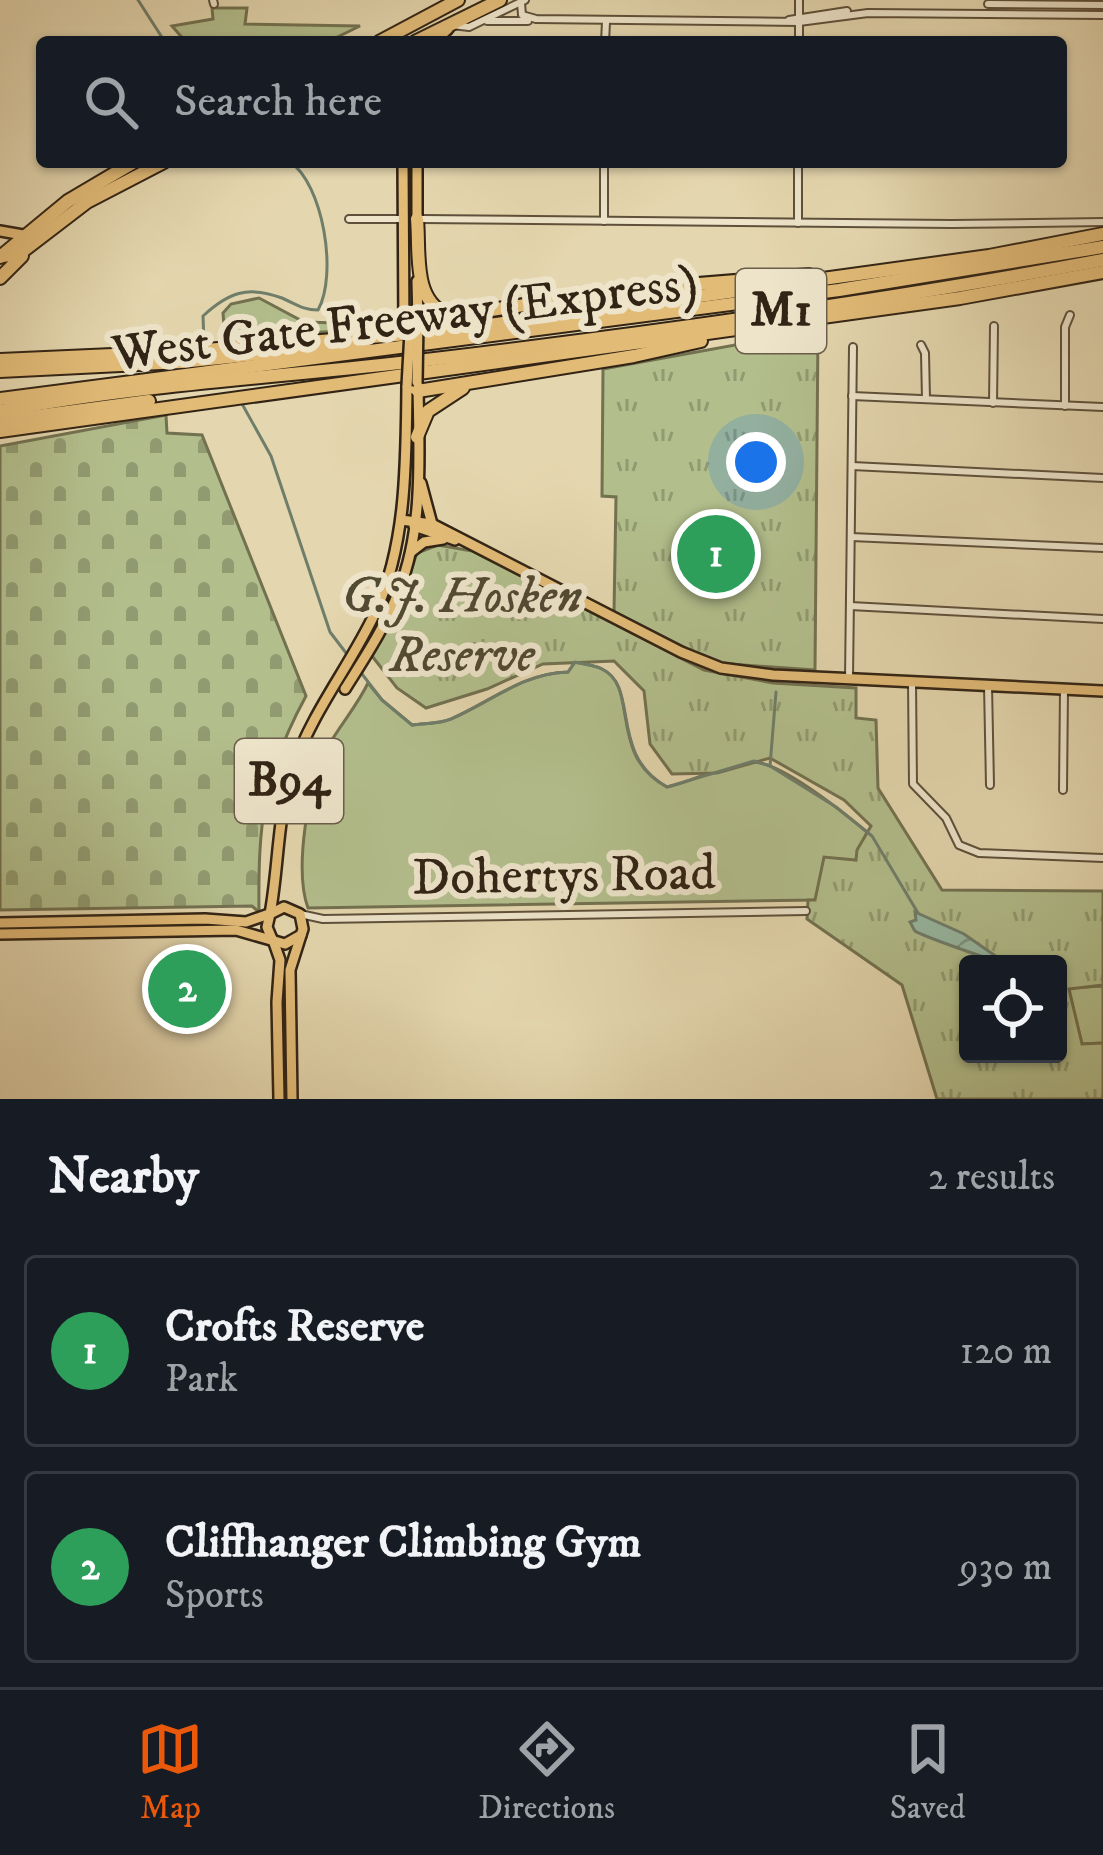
<!DOCTYPE html>
<style>
:root{--surface:#171b24;--page:#20242c;--text:#f1f3f6;--muted:#9ea1a6;--line:#363941;--accent:#ea580c}
body{margin:0;font-family:"IM FELL DW Pica",serif;background:var(--page);color:var(--text)}
.controls{position:absolute;right:36px;bottom:36px;display:grid;overflow:hidden;border-radius:12px;box-shadow:0 3px 9px #0004}
.controls button{width:108px;height:108px;display:grid;place-items:center;padding:0;border:0;border-bottom:3px solid var(--line);background:var(--surface);color:var(--text);font:60px sans-serif}
.you{position:absolute;left:756px;top:462px;width:42px;height:42px;margin:-30px;border:9px solid #fff;border-radius:50%;background:#1a73e8;box-shadow:0 0 0 18px #1a73e833}
.badge{display:grid;place-items:center;width:78px;height:78px;border-radius:50%;background:var(--accent);color:#fff;font-size:39px;font-weight:700}
.pin{position:absolute;translate:-50% -50%;border:6px solid #fff;box-shadow:0 3px 12px #0006}
.list{margin:0;padding:0;list-style:none}
h2{display:flex;justify-content:space-between;align-items:center;height:156px;margin:0;padding:0 48px;font-size:51px}
h2 small{font-size:39px;font-weight:400;color:var(--muted)}
.list li{display:grid;grid-template-columns:78px 1fr auto;gap:36px;align-items:center;box-sizing:border-box;height:192px;margin:0 24px 24px;padding:0 24px;border:3px solid var(--line);border-radius:12px}
.list b{display:block;font-size:45px;white-space:nowrap}
.list p{margin:0;font-size:39px;white-space:nowrap;color:var(--muted)}
.list em{font-size:39px;font-style:normal;color:var(--muted)}
.icon{flex:none;width:66px;height:66px;fill:none;stroke:currentColor;stroke-width:2;stroke-linecap:round;stroke-linejoin:round}
.map{position:relative;flex:none;width:1103px;height:1099px;overflow:hidden}
.search{position:absolute;background:var(--surface);box-shadow:0 3px 9px #0004;left:36px;right:36px;top:36px;height:132px;display:flex;align-items:center;gap:30px;box-sizing:border-box;padding:0 42px;border-radius:12px;color:var(--muted);font-size:45px}
.sheet{height:588px;background:var(--surface)}
nav{display:flex;justify-content:space-around;align-items:center;box-sizing:border-box;height:168px;border-top:3px solid var(--line);background:var(--surface);font-size:33px;color:var(--muted)}
nav a{display:grid;justify-items:center;gap:6px}
nav .on{color:var(--accent)}
.map>svg:first-child{display:block}
</style>
<div class="map">
<svg width="1103" height="1099" viewBox="0 0 1103 1099">
<defs>
<pattern id="cemetery-stones" width="16" height="16" patternUnits="userSpaceOnUse" patternTransform="scale(3)"><rect width="16" height="16" fill="#b2be8c"/><path d="M2 7V4a2 2 0 0 1 4 0v3zM10 15v-3a2 2 0 0 1 4 0v3z" fill="#919a71"/></pattern>
<pattern id="park-tufts" width="24" height="20" patternUnits="userSpaceOnUse" patternTransform="scale(3)"><rect width="24" height="20" fill="#b2be8c"/><path d="M3 7l-1-3M5 7V3M7 7l1-3M15 17l-1-3M17 17v-4M19 17l1-3" fill="none" stroke="#919a71"/></pattern>
<pattern id="water-waves" width="16" height="10" patternUnits="userSpaceOnUse" patternTransform="scale(3)"><rect width="16" height="10" fill="#97baa5"/><path d="M0 5q4-4 8 0t8 0" fill="none" stroke="#7c9785"/></pattern>
</defs>
<rect width="100%" height="100%" fill="#e4d6ae"/>
<filter id="stains"><feTurbulence type="fractalNoise" baseFrequency=".00167" numOctaves="4"/><feColorMatrix values="0 0 0 0 .2 0 0 0 0 .09 0 0 0 0 .02 0 0 0 .5 -.17"/></filter>
<radialGradient id="worn" r=".72"><stop offset=".6" stop-color="#630" stop-opacity="0"/><stop offset="1" stop-color="#630" stop-opacity=".3"/></radialGradient>
<!-- grass -->
<g fill="#b2be8c" stroke="#727150" stroke-width="3">
<path d="M212,8H247L245,24L360,26L327,42H186L172,26L213,19Z"/>
<path d="M259,298L304,322L372,324V329L225,338L223,313L231,304Z"/>
<path d="M575,662C583,664 595,665 602,669C640,687 607,755 667,787C695,781 722,764 751,762C779,760 844,813 867,832L856,860L815,900L308,908C294,870 308,783 327,748C340,725 357,706 368,683L382,700L412,725C425,723 440,724 451,719C490,702 523,673 568,672Z"/>
<path d="M1103,986V1043L1082,1044L1068,988Z"/>
</g>
<!-- cemetery -->
<path fill="url(#cemetery-stones)" stroke="#727150" stroke-width="3" d="M166,415L167,433L202,435L306,696C263,775 258,823 259,912L252,906L0,910V446Z"/>
<!-- park -->
<g fill="url(#park-tufts)" stroke="#727150" stroke-width="3" fill-rule="evenodd">
<path d="M818,330L815,670L716,663L614,612L616,497L602,496L603,369Z"/>
<path d="M438,545L472,551L704,670L773,683L856,688V718L876,720L878,788L942,890L1103,891V985L1069,989L1082,1044L1103,1043V1099H937L902,985L807,919L808,900H815L824,857L856,860L857,850L871,826L844,800L770,758L717,773L672,774L650,744L644,691L614,661L543,664L487,689L426,708L397,688L372,656L399,605L417,553ZM968,964H1058V1054H968Z"/>
</g>
<!-- water -->
<path fill="url(#water-waves)" stroke="#6f7e6b" stroke-width="3" d="M915,912L964,934L1007,964C1001,964 920,935 915,931C913,929 912,925 910,922L916,920Z"/>
<g fill="none" stroke-linecap="round" stroke-linejoin="round">
<!-- stream -->
<g stroke="#6f7e6b" stroke-width="3">
<path d="M138,0L165,42"/>
<path d="M204,343L203,316C228,293 247,285 282,298C296,304 303,310 318,310C338,274 323,184 290,162"/>
<path d="M241,402L271,456L330,632L356,666"/>
<path d="M362,674L382,700L412,725C424,723 439,724 451,719C491,702 523,673 568,672L575,662C583,664 595,665 602,669C640,687 608,754 667,787L754,761L770,766L836,807L872,836L918,913"/>
<path d="M770,766L776,692"/>
</g>
<!-- minor casing -->
<g stroke="#5e503b" stroke-width="10">
<g id="minor">
<path d="M213,0L214,4"/>
<path d="M521,3L522,15L536,19L799,22L868,13L1103,15"/>
<path d="M988,4L1103,5"/>
<path d="M789,20L847,11"/>
<path d="M487,21H528"/>
<path d="M452,25L469,27L525,0"/>
<path d="M605,42L606,22"/>
<path d="M799,42V0"/>
<path d="M798,162V223"/>
<path d="M349,219H403"/>
<path d="M421,219L952,224L1103,222"/>
<path d="M604,221V162"/>
<path d="M921,345L925,353L926,399"/>
<path d="M852,396L1103,407"/>
<path d="M993,403L994,326"/>
<path d="M1065,406V327L1070,315"/>
<path d="M852,466L1103,478"/>
<path d="M851,537L1103,548"/>
<path d="M850,606L1103,619"/>
<path d="M849,679L853,347"/>
<path d="M912,682L913,784L946,818L959,845L979,853L1103,858"/>
<path d="M988,685L990,785"/>
<path d="M1063,790L1064,689"/>
<path d="M300,914L323,919L806,911"/>
</g>
</g>
<!-- major casing -->
<g stroke="#322415" stroke-width="14">
<g id="major">
<path d="M434,42L448,29"/>
<path d="M403,162L404,333"/>
<path d="M417,162V223"/>
<path d="M0,231L23,235"/>
<path d="M410,332L418,321L417,281"/>
<path d="M421,483L432,524"/>
<path d="M401,520L432,524L681,652L721,668L773,675L1103,691"/>
<path d="M414,526L455,540"/>
<path d="M411,552L424,542L443,539"/>
<path d="M345,689C365,657 386,626 399,590C424,527 419,454 418,386"/>
<path d="M270,914C279,865 277,816 293,768C312,712 350,666 375,613C407,544 406,461 407,386L418,391"/>
<path d="M0,923L205,919L246,922L269,914"/>
<path d="M0,934L236,930L285,944L301,935"/>
<path d="M272,939L267,927L270,914L284,907L300,914L303,929L290,970L292,1099"/>
<path d="M273,940L280,960L277,1002L279,1099"/>
</g>
</g>
<!-- highway casing -->
<g stroke="#322415" stroke-width="16">
<g id="highway">
<path d="M379,42L458,0"/>
<path d="M415,42L500,0"/>
<path d="M417,219C420,251 412,299 446,314"/>
<path d="M2,256L19,254L87,202L164,162"/>
<path d="M0,257L68,201L134,162"/>
<path d="M0,278L22,256"/>
<path d="M418,321L624,290L809,275"/>
<path d="M0,360L180,352L446,331L989,256L1103,234"/>
<path d="M0,371L181,362L364,343"/>
<path d="M418,391L634,356L701,341"/>
<path d="M0,399L839,290L1103,247"/>
<path d="M0,411C140,384 284,377 426,360C652,333 879,302 1103,260"/>
<path d="M0,421L149,401"/>
<path d="M0,431L960,298L1103,272"/>
<path d="M417,437L428,411L463,388"/>
</g>
</g>
<!-- minor -->
<use href="#minor" stroke="#ede4ca" stroke-width="6"/>
<!-- major -->
<use href="#major" stroke="#e2bb77" stroke-width="9"/>
<!-- highway -->
<use href="#highway" stroke="#e2bb77" stroke-width="12"/>
<!-- major-bridge casing -->
<g stroke="#322415" stroke-width="14" stroke-linecap="butt">
<g id="major-bridge">
<path d="M417,382L418,321"/>
<path d="M407,386L410,332"/>
</g>
</g>
<!-- major-bridge -->
<use href="#major-bridge" stroke="#e2bb77" stroke-width="9"/>
</g>
<g text-anchor="middle" dominant-baseline="central" stroke-width="12" stroke-linejoin="round" paint-order="stroke">
<!-- shield labels -->
<g fill="#ede4ca" stroke="#6a5e4b" stroke-width="3">
<rect x="736" y="269" width="90" height="84" rx="9"/>
<rect x="235" y="739" width="108" height="84" rx="9"/>
</g>
<g font-size="48" font-weight="bold" fill="#322415">
<text x="781" y="311">M1</text>
<text x="289" y="781">B94</text>
</g>
<!-- street labels -->
<g font-size="51" fill="#322415" stroke="#ede4ca">
<text transform="translate(405 319) rotate(-7)">West Gate Freeway (Express)</text>
<text transform="translate(564 876) rotate(-1)">Dohertys Road</text>
</g>
<!-- park labels -->
<g font-size="51" font-style="italic" fill="#524a33" stroke="#ede4ca">
<text x="462" y="597">G.J. Hosken<tspan x="462" dy="59">Reserve</tspan></text>
</g>
</g>
<rect width="100%" height="100%" filter="url(#stains)"/>
<rect width="100%" height="100%" fill="url(#worn)"/>
</svg>
<div class="controls">
<button><svg class="icon" aria-label="locate" viewBox="0 0 24 24"><circle cx="12" cy="12" r="6"/><path d="M12 2v4M12 18v4M2 12h4M18 12h4"/></svg></button>
</div>
<div class="you"></div>
<div class="pin badge" style="left:716px;top:554px;background:#2e9e5b">1</div>
<div class="pin badge" style="left:187px;top:989px;background:#2e9e5b">2</div>
<div class="search"><svg class="icon" aria-label="search" viewBox="0 0 24 24"><circle cx="10" cy="10" r="6"/><path d="M15 15l6 6"/></svg>Search here</div>
</div>
<section class="sheet">
<h2>Nearby<small>2 results</small></h2>
<ul class="list">
<li><span class="badge" style="background:#2e9e5b">1</span><div><b>Crofts Reserve</b><p>Park</p></div><em>120 m</em></li>
<li><span class="badge" style="background:#2e9e5b">2</span><div><b>Cliffhanger Climbing Gym</b><p>Sports</p></div><em>930 m</em></li>
</ul>
</section>
<nav>
<a class="on"><svg class="icon" aria-label="map" viewBox="0 0 24 24"><path d="M3 6l6-2 6 2 6-2v14l-6 2-6-2-6 2zM9 4v14M15 6v14"/></svg>Map</a>
<a><svg class="icon" aria-label="directions" viewBox="0 0 24 24"><path d="M12 3l9 9-9 9-9-9zM9 14v-3h6M13 9l2 2-2 2"/></svg>Directions</a>
<a><svg class="icon" aria-label="saved" viewBox="0 0 24 24"><path d="M7 4h10v16l-5-4-5 4z"/></svg>Saved</a>
</nav>
